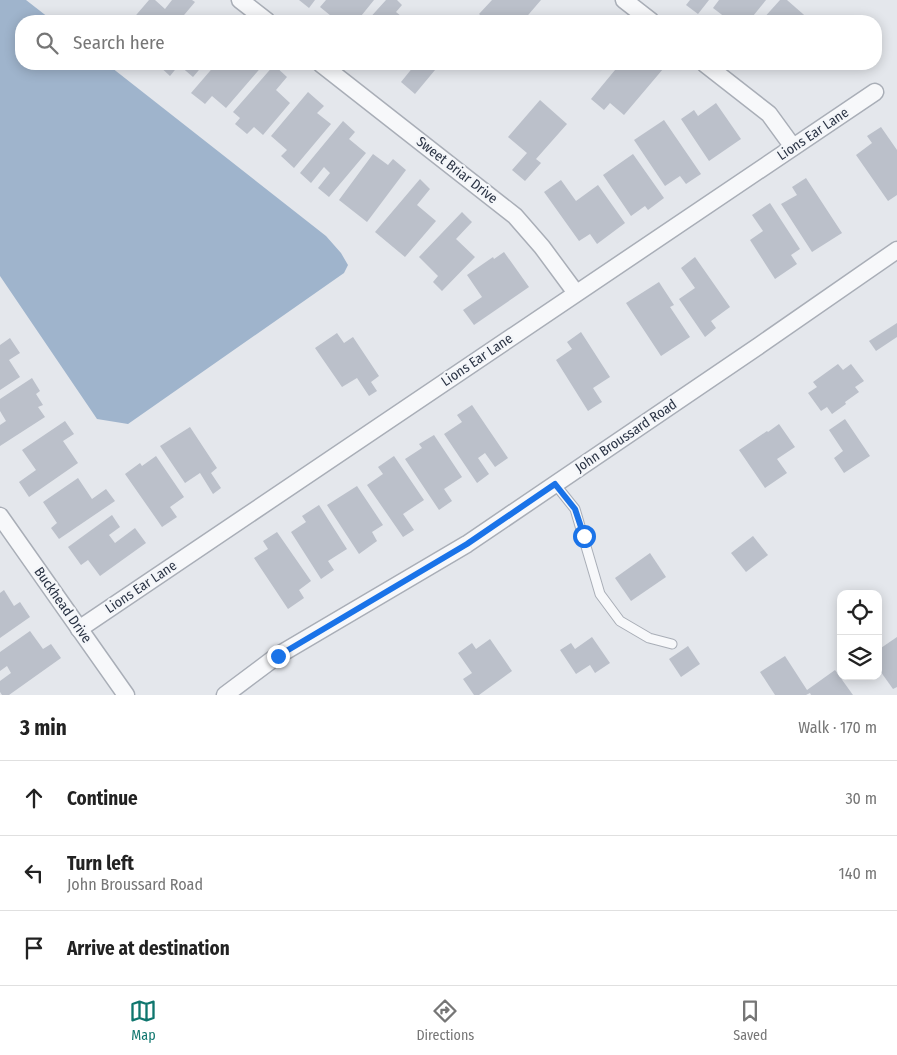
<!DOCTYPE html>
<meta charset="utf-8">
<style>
:root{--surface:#fff;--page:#f2f2f2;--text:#222;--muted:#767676;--line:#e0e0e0;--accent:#0f766e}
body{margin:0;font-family:"Fira Sans Condensed",sans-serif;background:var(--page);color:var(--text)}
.controls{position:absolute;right:15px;bottom:15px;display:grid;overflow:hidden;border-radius:10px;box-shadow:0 2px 12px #0003}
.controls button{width:45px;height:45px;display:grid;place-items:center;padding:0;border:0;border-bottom:1px solid var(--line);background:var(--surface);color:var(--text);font:25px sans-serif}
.stop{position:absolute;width:15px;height:15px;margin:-11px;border:4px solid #1a73e8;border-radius:50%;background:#fff}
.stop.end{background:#1a73e8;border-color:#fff;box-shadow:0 1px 5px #0008}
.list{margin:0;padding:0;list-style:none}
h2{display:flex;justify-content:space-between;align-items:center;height:65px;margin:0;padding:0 20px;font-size:21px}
h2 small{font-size:16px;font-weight:400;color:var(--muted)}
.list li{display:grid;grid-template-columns:32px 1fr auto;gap:15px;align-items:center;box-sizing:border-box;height:75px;padding:0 20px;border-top:1px solid var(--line)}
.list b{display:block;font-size:19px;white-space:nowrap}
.list p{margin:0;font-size:16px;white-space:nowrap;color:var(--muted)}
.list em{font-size:16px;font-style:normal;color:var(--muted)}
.icon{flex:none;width:28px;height:28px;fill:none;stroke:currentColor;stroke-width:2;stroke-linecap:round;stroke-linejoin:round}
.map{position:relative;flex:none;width:897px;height:695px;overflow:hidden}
.search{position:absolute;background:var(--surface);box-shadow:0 2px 12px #0003;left:15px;right:15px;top:15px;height:55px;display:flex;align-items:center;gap:12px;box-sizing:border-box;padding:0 18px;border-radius:20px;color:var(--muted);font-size:19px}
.sheet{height:290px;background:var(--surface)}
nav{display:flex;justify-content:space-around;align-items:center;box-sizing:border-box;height:70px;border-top:1px solid var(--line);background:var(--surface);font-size:14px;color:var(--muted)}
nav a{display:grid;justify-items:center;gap:2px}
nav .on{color:var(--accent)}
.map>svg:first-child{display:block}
</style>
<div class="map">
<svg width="897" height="695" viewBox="0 0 897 695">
<rect width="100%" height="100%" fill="#e4e7ec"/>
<!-- water -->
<path fill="#9fb4cc" d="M0,0H26L53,21H21V64H107L326,236L341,253L348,265L344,273L128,424L97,419L0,276Z"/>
<!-- building -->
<g fill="#bbc0ca">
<path d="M149,0H155L165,9L172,0H192L195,2L179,21H131Z"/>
<path d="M299,0H315L309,8Z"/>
<path d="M326,0H374L357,21H336V20L320,7Z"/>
<path d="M386,0H397L402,5L396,12L407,21H367Z"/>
<path d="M492,0H541L523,21H504L499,17L495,21H487L479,14Z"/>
<path d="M690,0H709L698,14L686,5Z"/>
<path d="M719,0H766L749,21H730L713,8Z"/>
<path d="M780,0H787L811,21H761Z"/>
<path d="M157,64H204L193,77L179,65L170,76Z"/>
<path d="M216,64H232L235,67L238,64H264L226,108L212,96L205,104L191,93Z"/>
<path d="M412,64H440L415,94L401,82L414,66Z"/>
<path d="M620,64H633L638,67L641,64H656L663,69L624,115L610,103L604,110L591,99Z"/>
<path d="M274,65L287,77L276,90L290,103L263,135L254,127L247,134L235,124L240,118L233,112Z"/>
<path d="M308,92L324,106L317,113L331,124L294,168L281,156L287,150L271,136Z"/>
<path d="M540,100L567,124L536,159L541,163L525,181L512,170L527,153L508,137Z"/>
<path d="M716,103L741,139L709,161L681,119L694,110L698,116Z"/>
<path d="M664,120L701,174L686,184L680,176L665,186L634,140Z"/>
<path d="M343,121L355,132L349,139L366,153L329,197L318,188L330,173L324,167L311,183L300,173Z"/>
<path d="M881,127L897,150V195L888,201L856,155L872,143L867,136Z"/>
<path d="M373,154L388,165L393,159L406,170L367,222L339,200Z"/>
<path d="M633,154L664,198L648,210L645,206L631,216L603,175Z"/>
<path d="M806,178L842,233L812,252L781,204L797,195L792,187Z"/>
<path d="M420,179L430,189L417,205L436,221L405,257L375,232Z"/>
<path d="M561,180L576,201L598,185L625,223L597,244L590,234L579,241L544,192Z"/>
<path d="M770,203L800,249L791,255L797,264L775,279L750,240L763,231L752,215Z"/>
<path d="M462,212L472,222L456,239L475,257L442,291L433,282L438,276L419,257Z"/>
<path d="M504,252L529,287L474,325L463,310L482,297L467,275L493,257L494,259Z"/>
<path d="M695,257L730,307L711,321L716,328L705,337L679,299L695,288L681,268Z"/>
<path d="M659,282L674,305L670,307L690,337L661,356L626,303Z"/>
<path d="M897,323V337L876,351L869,341Z"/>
<path d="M581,332L610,377L593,388L602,402L588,411L556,360L572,349L567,342Z"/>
<path d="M337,333L344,343L353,337L379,376L371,382L377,391L369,396L357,378L342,387L315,348Z"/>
<path d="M10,338L20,353L9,360L20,377L0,390V345Z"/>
<path d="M838,364L843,370L851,364L864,381L855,387L859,392L845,402L846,404L832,414L827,407L821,411L808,393L817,387L813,382Z"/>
<path d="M32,378L40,391L36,394L43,405L38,407L45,417L0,446V425L6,421L0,411V399Z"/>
<path d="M472,405L508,458L495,467L485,453L478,458L489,474L477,483L444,434L462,422L457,415Z"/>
<path d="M845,419L870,456L844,473L834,458L843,451L829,430Z"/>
<path d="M65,421L74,434L63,441L78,463L29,497L19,482L36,470L22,450Z"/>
<path d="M779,424L795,447L777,459L787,473L765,488L739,450L767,431L768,432Z"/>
<path d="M190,427L217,468L211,473L221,488L213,494L200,473L185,483L160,446Z"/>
<path d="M434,435L462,477L444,489L452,501L439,510L405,459L422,448L419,444Z"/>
<path d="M156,456L184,497L170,507L177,517L162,527L125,474L140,463L142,466Z"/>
<path d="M394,456L424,500L403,514L414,530L403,537L367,485L383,474L378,467Z"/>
<path d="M78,478L92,499L106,489L115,501L59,539L51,528L57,523L43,502Z"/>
<path d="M357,486L383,525L372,532L377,541L359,554L327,505Z"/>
<path d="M319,505L347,549L328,561L334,570L321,579L291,532L306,522L302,516Z"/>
<path d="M112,515L120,527L109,535L115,543L135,528L146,543L100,576L88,560L81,565L68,547Z"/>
<path d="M277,532L311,581L299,590L304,598L288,609L254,558L268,549L263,541Z"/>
<path d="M753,536L768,555L746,572L731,553Z"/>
<path d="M650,553L666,577L631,601L615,578Z"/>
<path d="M4,590L14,606L20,602L30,617L0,638V593Z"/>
<path d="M30,631L43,649L51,644L61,658L9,695H2L0,692V681L11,673L7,666L0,671V652Z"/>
<path d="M592,637L610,663L595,673L590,665L576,674L560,650L571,643L575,649Z"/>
<path d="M897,637V687L893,689L878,668V650Z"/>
<path d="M490,639L512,671L479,695H474L463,679L472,673L458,653L472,643L476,649Z"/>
<path d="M688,646L700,664L681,677L669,659Z"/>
<path d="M785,656L807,690L835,670L853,695H811L810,693L806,695H775L760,672Z"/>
</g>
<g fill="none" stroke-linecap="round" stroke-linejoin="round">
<!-- service casing -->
<g stroke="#a9aeb7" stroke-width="11">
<path id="service" d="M555,484L575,509L600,594L620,621L649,638L672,644"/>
</g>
<!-- minor casing -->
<g stroke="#a9aeb7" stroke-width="19">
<g id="minor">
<path d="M240,0L267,21"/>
<path d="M624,0L651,21"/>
<path d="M321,64L515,216L542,247L576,293"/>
<path d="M705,64L769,114L793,147"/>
<path d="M0,516L126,695"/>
<path d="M79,629L875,92"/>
<path d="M225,695L277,656L467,544L760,345L897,250"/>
</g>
</g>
<!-- service -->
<use href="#service" stroke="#f7f8fa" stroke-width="9"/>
<!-- minor -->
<use href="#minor" stroke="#f7f8fa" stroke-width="16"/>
</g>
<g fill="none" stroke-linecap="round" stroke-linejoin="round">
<!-- route -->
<path stroke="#1a73e8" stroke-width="6" d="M278,656L467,544L555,484L575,509L584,536"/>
</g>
<g text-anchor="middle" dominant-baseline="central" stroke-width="4.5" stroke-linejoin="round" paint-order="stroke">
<!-- street labels -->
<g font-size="14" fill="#2b3445" stroke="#f4f6f9">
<text transform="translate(813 134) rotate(-34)">Lions Ear Lane</text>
<text transform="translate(457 170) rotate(38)">Sweet Briar Drive</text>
<text transform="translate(477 360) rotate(-34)">Lions Ear Lane</text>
<text transform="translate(626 436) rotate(-34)">John Broussard Road</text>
<text transform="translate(141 587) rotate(-34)">Lions Ear Lane</text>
<text transform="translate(63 605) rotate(55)">Buckhead Drive</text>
</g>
</g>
</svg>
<div class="controls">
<button><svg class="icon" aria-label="locate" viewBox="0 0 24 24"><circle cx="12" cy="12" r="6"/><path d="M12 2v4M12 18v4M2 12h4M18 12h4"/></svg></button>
<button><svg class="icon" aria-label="layers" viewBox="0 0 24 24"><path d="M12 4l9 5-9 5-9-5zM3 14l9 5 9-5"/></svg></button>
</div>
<div class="stop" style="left:584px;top:536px"></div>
<div class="stop end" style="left:278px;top:656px"></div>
<div class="search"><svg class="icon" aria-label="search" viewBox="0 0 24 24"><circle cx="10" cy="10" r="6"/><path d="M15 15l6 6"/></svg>Search here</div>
</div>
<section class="sheet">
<h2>3 min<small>Walk · 170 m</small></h2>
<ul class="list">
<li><svg class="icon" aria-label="ahead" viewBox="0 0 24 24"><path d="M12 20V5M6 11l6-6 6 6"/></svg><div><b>Continue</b></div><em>30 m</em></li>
<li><svg class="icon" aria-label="left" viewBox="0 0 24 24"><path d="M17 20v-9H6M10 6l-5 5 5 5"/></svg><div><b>Turn left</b><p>John Broussard Road</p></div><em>140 m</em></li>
<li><svg class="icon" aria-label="arrive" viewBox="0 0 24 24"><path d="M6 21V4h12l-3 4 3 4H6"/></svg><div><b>Arrive at destination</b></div></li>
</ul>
</section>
<nav>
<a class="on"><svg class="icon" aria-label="map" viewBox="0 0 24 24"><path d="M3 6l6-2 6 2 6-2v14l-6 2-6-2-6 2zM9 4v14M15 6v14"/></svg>Map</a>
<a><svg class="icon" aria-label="directions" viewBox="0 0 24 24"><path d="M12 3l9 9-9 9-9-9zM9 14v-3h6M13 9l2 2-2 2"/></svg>Directions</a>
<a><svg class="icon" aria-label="saved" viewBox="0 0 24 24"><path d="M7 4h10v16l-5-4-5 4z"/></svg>Saved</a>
</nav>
